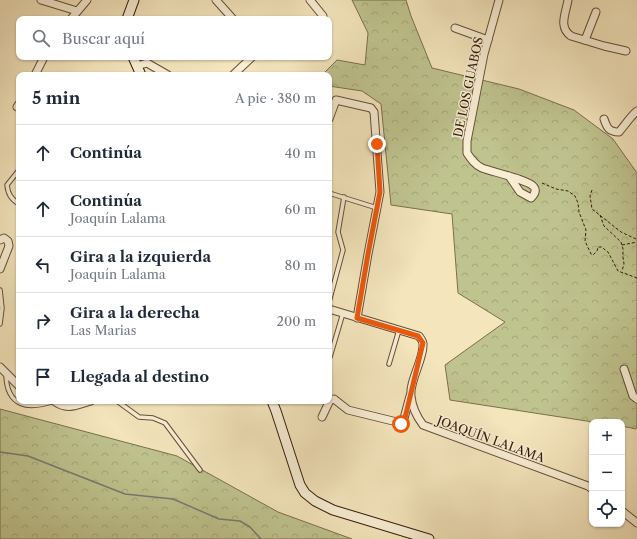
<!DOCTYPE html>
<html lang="es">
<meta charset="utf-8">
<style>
:root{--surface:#fff;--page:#f6f6f7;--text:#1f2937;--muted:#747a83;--line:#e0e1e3}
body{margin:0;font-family:"Libre Caslon Text",serif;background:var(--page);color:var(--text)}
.controls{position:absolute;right:12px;bottom:12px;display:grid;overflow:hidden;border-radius:8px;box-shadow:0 1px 3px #0004}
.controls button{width:36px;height:36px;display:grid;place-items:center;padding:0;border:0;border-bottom:1px solid var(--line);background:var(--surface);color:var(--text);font:20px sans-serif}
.stop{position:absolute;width:12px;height:12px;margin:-9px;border:3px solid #ea580c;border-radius:50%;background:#fff}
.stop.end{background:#ea580c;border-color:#fff;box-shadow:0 1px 4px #0008}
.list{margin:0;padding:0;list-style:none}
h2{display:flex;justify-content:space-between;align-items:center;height:52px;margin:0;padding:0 16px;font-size:17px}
h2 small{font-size:13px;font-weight:400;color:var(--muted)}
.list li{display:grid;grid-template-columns:26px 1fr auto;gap:12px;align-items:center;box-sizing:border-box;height:56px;padding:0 16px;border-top:1px solid var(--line)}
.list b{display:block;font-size:15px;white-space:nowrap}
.list p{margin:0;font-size:13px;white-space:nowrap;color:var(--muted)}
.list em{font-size:13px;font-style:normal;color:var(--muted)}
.icon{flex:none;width:22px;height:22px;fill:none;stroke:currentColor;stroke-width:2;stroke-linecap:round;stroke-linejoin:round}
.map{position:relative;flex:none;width:637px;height:539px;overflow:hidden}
.search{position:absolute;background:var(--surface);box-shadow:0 1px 3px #0004;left:16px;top:16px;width:316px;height:44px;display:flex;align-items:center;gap:10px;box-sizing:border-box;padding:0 14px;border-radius:8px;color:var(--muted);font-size:15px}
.panel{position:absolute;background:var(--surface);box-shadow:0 1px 3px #0004;left:16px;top:72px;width:316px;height:332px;border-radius:8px}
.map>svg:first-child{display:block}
</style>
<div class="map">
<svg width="637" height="539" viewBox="0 0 637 539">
<defs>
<pattern id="forest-crowns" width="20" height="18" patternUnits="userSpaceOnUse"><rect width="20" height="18" fill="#bfc38e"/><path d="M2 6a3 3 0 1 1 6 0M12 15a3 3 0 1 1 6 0" fill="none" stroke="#a5a779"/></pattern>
</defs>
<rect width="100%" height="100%" fill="#f4e5bd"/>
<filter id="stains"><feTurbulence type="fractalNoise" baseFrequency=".005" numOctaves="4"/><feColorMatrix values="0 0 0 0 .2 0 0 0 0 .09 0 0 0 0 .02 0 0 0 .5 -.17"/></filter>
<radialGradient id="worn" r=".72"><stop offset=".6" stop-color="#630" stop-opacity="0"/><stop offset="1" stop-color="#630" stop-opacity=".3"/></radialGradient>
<!-- forest -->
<g fill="url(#forest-crowns)" stroke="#7a6f4c">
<path d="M352,0H406L411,16L432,68L519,89L574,110L613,139L637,173V426L636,429L622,426V422H593L450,400L445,365L505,322L458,293L452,214L391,205L381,104L362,91L329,86V75H322L337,60L365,65L368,33Z"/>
<path d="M0,409L177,456L278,512L352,539H0Z"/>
</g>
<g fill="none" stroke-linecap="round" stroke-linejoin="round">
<!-- stream -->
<path stroke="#767c75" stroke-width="1.5" d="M0,452L28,456L125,494L173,499L219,519L240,521L250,527L261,539"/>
<!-- lane casing -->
<g stroke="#654e37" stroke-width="5.5">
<g id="lane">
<path d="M19,170L7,185C8,194 11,199 19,204"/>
<path d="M329,193L377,208"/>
<path d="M0,290L2,308L0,324"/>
<path d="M329,302L343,250L338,232L344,197"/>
<path d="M330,357L343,313"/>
<path d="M389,364L399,330"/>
<path d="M6,375C7,407 28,410 54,401"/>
<path d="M117,401L139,417L153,418L165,423L200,470"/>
</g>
</g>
<!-- street casing -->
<g stroke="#654e37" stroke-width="9">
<g id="street">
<path d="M41,0L77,11"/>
<path d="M216,0L233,19"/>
<path d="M310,0L323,16V19"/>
<path d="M499,0L484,54L467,141V153C471,159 475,165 482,168C493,172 529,180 534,187C537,191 534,195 531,198L520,192L509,176"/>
<path d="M568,0C566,13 558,27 571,36L604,46L626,51"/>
<path d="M71,19L87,0"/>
<path d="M455,28L488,40"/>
<path d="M585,40L596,12"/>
<path d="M137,66L147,63L168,75"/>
<path d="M35,75L44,57"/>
<path d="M233,75L252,57"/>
<path d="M17,107L19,104"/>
<path d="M329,119L336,100L371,108L374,112L380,192L368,254L357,318"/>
<path d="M604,119C607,128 609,132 619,132C625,125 630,117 637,111"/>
<path d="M0,240L4,238L8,241L9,246L0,269"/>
<path d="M329,309L419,336C421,339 423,341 423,344C424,359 409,381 411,396C412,407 417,417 423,425L588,486L592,489"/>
<path d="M0,367L19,386"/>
<path d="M624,369L633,396L637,399"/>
<path d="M54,401C67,411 77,405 91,401"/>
<path d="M322,417L330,400L334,399L348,410L401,423L403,422L410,396"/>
<path d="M622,511L637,523"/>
</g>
</g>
<!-- secondary casing -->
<g stroke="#351b0a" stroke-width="11">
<g id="secondary">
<path d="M127,19L134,0"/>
<path d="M133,57L141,75"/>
<path d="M272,401L276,411L300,485L305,493L315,501L333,510L429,539"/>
</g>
</g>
<!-- path -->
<g stroke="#351b0a" stroke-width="1" stroke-dasharray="3 2" stroke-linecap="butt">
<path d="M542,183L556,189L568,191L575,196L578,203L579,212L586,230L585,241L591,254L593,255L597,251L598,247H602L604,249L608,252L618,271L637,278"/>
<path d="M592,190L590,196L592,209L621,232L636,239L637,240"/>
<path d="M600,215L604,226L621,242L623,249V257L624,264L622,271"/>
<path d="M622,245L637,242"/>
</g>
<!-- lane -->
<use href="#lane" stroke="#f8eed4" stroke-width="3.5"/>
<!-- street -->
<use href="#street" stroke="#f8eed4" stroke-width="7"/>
<!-- secondary -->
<use href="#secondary" stroke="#f8eed4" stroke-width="9"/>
</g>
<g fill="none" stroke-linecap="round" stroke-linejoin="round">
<!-- route -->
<path stroke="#ea580c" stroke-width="5" d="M377,144L380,192L368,254L357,318L418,336L423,343L404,422L401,424"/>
</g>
<g text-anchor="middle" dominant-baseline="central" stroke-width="3" stroke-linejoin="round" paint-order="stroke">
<!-- street labels -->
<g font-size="12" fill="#351b0a" stroke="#f8eed4">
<text transform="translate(468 87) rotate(-78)">DE LOS GUABOS</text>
<text transform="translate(491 439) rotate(20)">JOAQUÍN LALAMA</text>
</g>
</g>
<rect width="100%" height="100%" filter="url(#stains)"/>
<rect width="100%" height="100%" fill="url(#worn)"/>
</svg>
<div class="controls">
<button>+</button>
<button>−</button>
<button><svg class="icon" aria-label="locate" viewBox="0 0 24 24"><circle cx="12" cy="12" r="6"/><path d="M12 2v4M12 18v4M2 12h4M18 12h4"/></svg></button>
</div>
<div class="stop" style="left:401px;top:424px"></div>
<div class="stop end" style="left:377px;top:144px"></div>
<div class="search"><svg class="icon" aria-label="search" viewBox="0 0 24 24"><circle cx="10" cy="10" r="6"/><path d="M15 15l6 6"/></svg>Buscar aquí</div>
<section class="panel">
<h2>5 min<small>A pie · 380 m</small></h2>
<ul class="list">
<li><svg class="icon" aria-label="ahead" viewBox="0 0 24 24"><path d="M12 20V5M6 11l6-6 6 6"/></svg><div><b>Continúa</b></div><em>40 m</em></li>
<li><svg class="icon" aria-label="ahead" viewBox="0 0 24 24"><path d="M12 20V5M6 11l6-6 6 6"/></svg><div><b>Continúa</b><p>Joaquín Lalama</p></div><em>60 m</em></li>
<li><svg class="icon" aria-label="left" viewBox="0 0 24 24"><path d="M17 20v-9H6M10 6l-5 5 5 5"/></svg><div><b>Gira a la izquierda</b><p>Joaquín Lalama</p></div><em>80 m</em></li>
<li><svg class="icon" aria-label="right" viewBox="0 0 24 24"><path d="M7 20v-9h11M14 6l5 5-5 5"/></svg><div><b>Gira a la derecha</b><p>Las Marias</p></div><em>200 m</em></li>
<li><svg class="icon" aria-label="arrive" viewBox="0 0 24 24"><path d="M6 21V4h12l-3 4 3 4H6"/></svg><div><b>Llegada al destino</b></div></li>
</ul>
</section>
</div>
